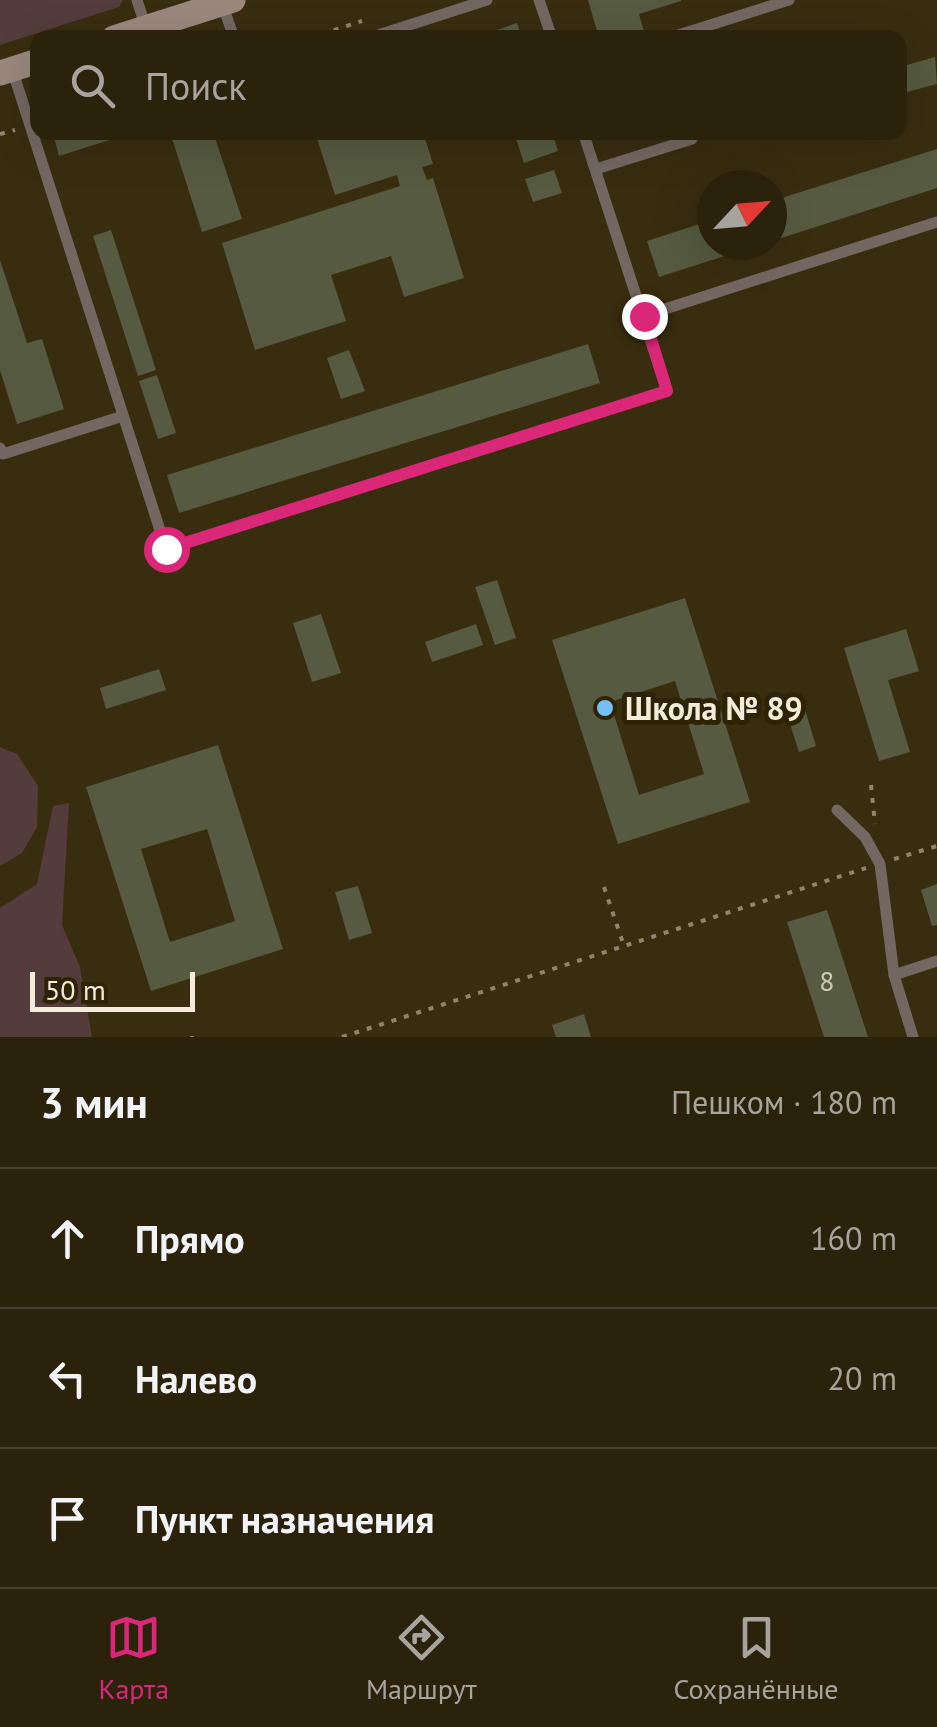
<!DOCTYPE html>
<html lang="ru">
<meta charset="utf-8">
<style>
:root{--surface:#2b220c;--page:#332a15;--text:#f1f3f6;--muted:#a6a49d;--line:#473f2d;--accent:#db2777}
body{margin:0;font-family:"PT Sans",sans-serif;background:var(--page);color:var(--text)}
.compass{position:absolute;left:697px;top:170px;width:90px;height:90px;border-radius:50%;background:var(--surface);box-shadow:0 10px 40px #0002;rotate:64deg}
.scale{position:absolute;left:30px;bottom:25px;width:165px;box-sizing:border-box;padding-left:10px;border:5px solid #f4ecdb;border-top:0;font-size:28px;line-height:35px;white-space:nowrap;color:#f4ecdb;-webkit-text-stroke:8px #2f2305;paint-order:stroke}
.stop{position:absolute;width:30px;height:30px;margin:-22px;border:8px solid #db2777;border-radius:50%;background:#fff}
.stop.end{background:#db2777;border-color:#fff;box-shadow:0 2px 10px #0008}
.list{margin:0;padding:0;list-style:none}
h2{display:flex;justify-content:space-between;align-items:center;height:130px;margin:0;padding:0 40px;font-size:42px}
h2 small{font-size:32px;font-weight:400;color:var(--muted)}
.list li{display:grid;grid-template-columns:65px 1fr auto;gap:30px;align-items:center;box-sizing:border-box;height:140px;padding:0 40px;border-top:2px solid var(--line)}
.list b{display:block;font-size:38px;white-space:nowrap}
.list em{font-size:32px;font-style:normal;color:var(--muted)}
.icon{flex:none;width:55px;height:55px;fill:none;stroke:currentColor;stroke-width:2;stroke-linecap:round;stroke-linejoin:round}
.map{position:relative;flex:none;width:937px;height:1037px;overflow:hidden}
.search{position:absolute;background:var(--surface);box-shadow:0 10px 40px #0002;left:30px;right:30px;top:30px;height:110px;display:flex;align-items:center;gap:25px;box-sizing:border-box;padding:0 35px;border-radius:20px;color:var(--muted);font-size:38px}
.sheet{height:550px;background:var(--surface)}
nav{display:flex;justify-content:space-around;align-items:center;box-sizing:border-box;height:140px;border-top:2px solid var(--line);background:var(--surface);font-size:28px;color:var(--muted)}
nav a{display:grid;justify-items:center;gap:5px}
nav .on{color:var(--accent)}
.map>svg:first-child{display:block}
</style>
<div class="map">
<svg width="937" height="1037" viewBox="0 0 937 1037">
<rect width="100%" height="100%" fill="#392d10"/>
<!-- green -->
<g fill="#533c3b">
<path d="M0,0H123L119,7L0,45Z"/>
<path d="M0,747L17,754L38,786L37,827L22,853L0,866Z"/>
<path d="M69,803L62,925L80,967L92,1037H0V908L37,884L53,806Z"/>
</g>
<!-- building -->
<g fill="#555a40" fill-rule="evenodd">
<path d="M588,0H681V1L639,14L646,38H599Z"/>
<path d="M517,23L522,38H476V37Z"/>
<path d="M935,57L937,84L903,93L900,67Z"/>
<path d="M69,132H117L119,137L59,156L54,137Z"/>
<path d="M170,132H213L242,219L202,232Z"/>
<path d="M315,132H423L433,164L422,167L427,180L433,178L464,278L404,297L391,256L331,275L346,321L255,350L222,243L400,186L397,175L335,195Z"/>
<path d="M514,132H552L558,151L524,163Z"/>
<path d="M937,149V188L772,241V201Z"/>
<path d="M554,170L562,193L533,202L525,179Z"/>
<path d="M712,220V245L756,246L659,277L647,241Z"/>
<path d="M111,230L156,370L138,376L93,236Z"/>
<path d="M0,260L27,343L42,339L64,409L17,424L0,370Z"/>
<path d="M588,344L600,383L179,513L167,475Z"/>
<path d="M349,350L365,391L341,399L327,358Z"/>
<path d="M157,375L176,433L158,439L139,381Z"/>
<path d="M497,580L516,638L495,645L475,587Z"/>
<path d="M685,598L750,802L618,844L552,640ZM675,681L704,774L639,795L610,702Z"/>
<path d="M321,614L341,673L312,682L293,623Z"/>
<path d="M476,624L483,645L432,662L425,642Z"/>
<path d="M906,629L919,671L888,680L910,752L879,761L844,648Z"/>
<path d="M159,669L166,690L106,709L100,688Z"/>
<path d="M803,703L816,746L799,752L785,708Z"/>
<path d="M218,745L283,949L151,991L86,787ZM207,829L235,921L170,942L141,849Z"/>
<path d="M937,884V925L932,926L921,890Z"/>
<path d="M358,886L372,933L349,940L335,892Z"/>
<path d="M827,910L868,1037H824L787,922Z"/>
<path d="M584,1014L591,1037H556L552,1025Z"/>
</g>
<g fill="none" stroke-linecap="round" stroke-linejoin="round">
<!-- path -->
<g stroke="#8f856e" stroke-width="4" stroke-dasharray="5 8" stroke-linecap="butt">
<path d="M309,38L362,21"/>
<path d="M0,134L15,130"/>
<path d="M871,785L875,824"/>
<path d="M894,859L937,846"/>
<path d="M604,887L624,946"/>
<path d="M192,1036V1037"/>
<path d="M342,1037L866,868"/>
</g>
<!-- lane -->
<g stroke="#736861" stroke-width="11">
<path d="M137,0L146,28"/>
<path d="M539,0L552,38"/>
<path d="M222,3L234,38"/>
<path d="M369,38L487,0"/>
<path d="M669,38L789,0"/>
<path d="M12,69L166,549L667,391L583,132"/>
<path d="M596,169L692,139L690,132"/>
<path d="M643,316L937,222"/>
<path d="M0,448L3,454L123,416"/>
<path d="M837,810L865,837L880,864L894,975L913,1037"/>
<path d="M894,975L937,961"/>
</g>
<!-- secondary -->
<g stroke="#9a887d" stroke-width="25">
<path d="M114,38L233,0"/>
<path d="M0,73L38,61"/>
</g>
</g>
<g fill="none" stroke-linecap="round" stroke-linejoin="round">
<!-- route -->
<path stroke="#db2777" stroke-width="12" d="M166,549L667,391L644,316"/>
</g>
<!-- markers -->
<circle fill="#73c0f6" stroke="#2f2305" stroke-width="4" cx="605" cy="708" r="10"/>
<g text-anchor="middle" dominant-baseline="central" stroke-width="10" stroke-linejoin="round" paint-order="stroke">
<!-- number labels -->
<g font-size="28" fill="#ccc8b4">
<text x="827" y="980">8</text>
</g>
<!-- poi labels -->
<g font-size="32" font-weight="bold" fill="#f4ecdb" stroke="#2f2305" text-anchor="start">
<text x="625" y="708">Школа № 89</text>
</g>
</g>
</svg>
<svg class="compass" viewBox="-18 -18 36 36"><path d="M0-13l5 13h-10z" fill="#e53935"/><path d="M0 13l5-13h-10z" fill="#a6a49d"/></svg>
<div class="scale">50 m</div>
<div class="stop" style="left:166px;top:549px"></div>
<div class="stop end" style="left:644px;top:316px"></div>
<div class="search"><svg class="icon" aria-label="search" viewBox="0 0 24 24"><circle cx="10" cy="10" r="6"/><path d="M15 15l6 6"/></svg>Поиск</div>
</div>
<section class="sheet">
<h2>3 мин<small>Пешком · 180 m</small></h2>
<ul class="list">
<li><svg class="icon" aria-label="ahead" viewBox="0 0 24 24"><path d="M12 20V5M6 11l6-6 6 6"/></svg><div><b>Прямо</b></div><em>160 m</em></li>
<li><svg class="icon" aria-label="left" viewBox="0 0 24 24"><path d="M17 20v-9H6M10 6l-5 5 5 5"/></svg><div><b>Налево</b></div><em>20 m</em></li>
<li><svg class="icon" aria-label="arrive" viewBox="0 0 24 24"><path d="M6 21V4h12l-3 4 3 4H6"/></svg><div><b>Пункт назначения</b></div></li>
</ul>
</section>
<nav>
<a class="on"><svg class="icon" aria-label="map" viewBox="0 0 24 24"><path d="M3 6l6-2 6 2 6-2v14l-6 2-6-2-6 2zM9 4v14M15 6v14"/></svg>Карта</a>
<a><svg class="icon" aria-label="directions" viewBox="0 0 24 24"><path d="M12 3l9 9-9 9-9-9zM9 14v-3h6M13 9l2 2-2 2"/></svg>Маршрут</a>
<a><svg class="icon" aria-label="saved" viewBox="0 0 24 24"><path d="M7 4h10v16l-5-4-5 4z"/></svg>Сохранённые</a>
</nav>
